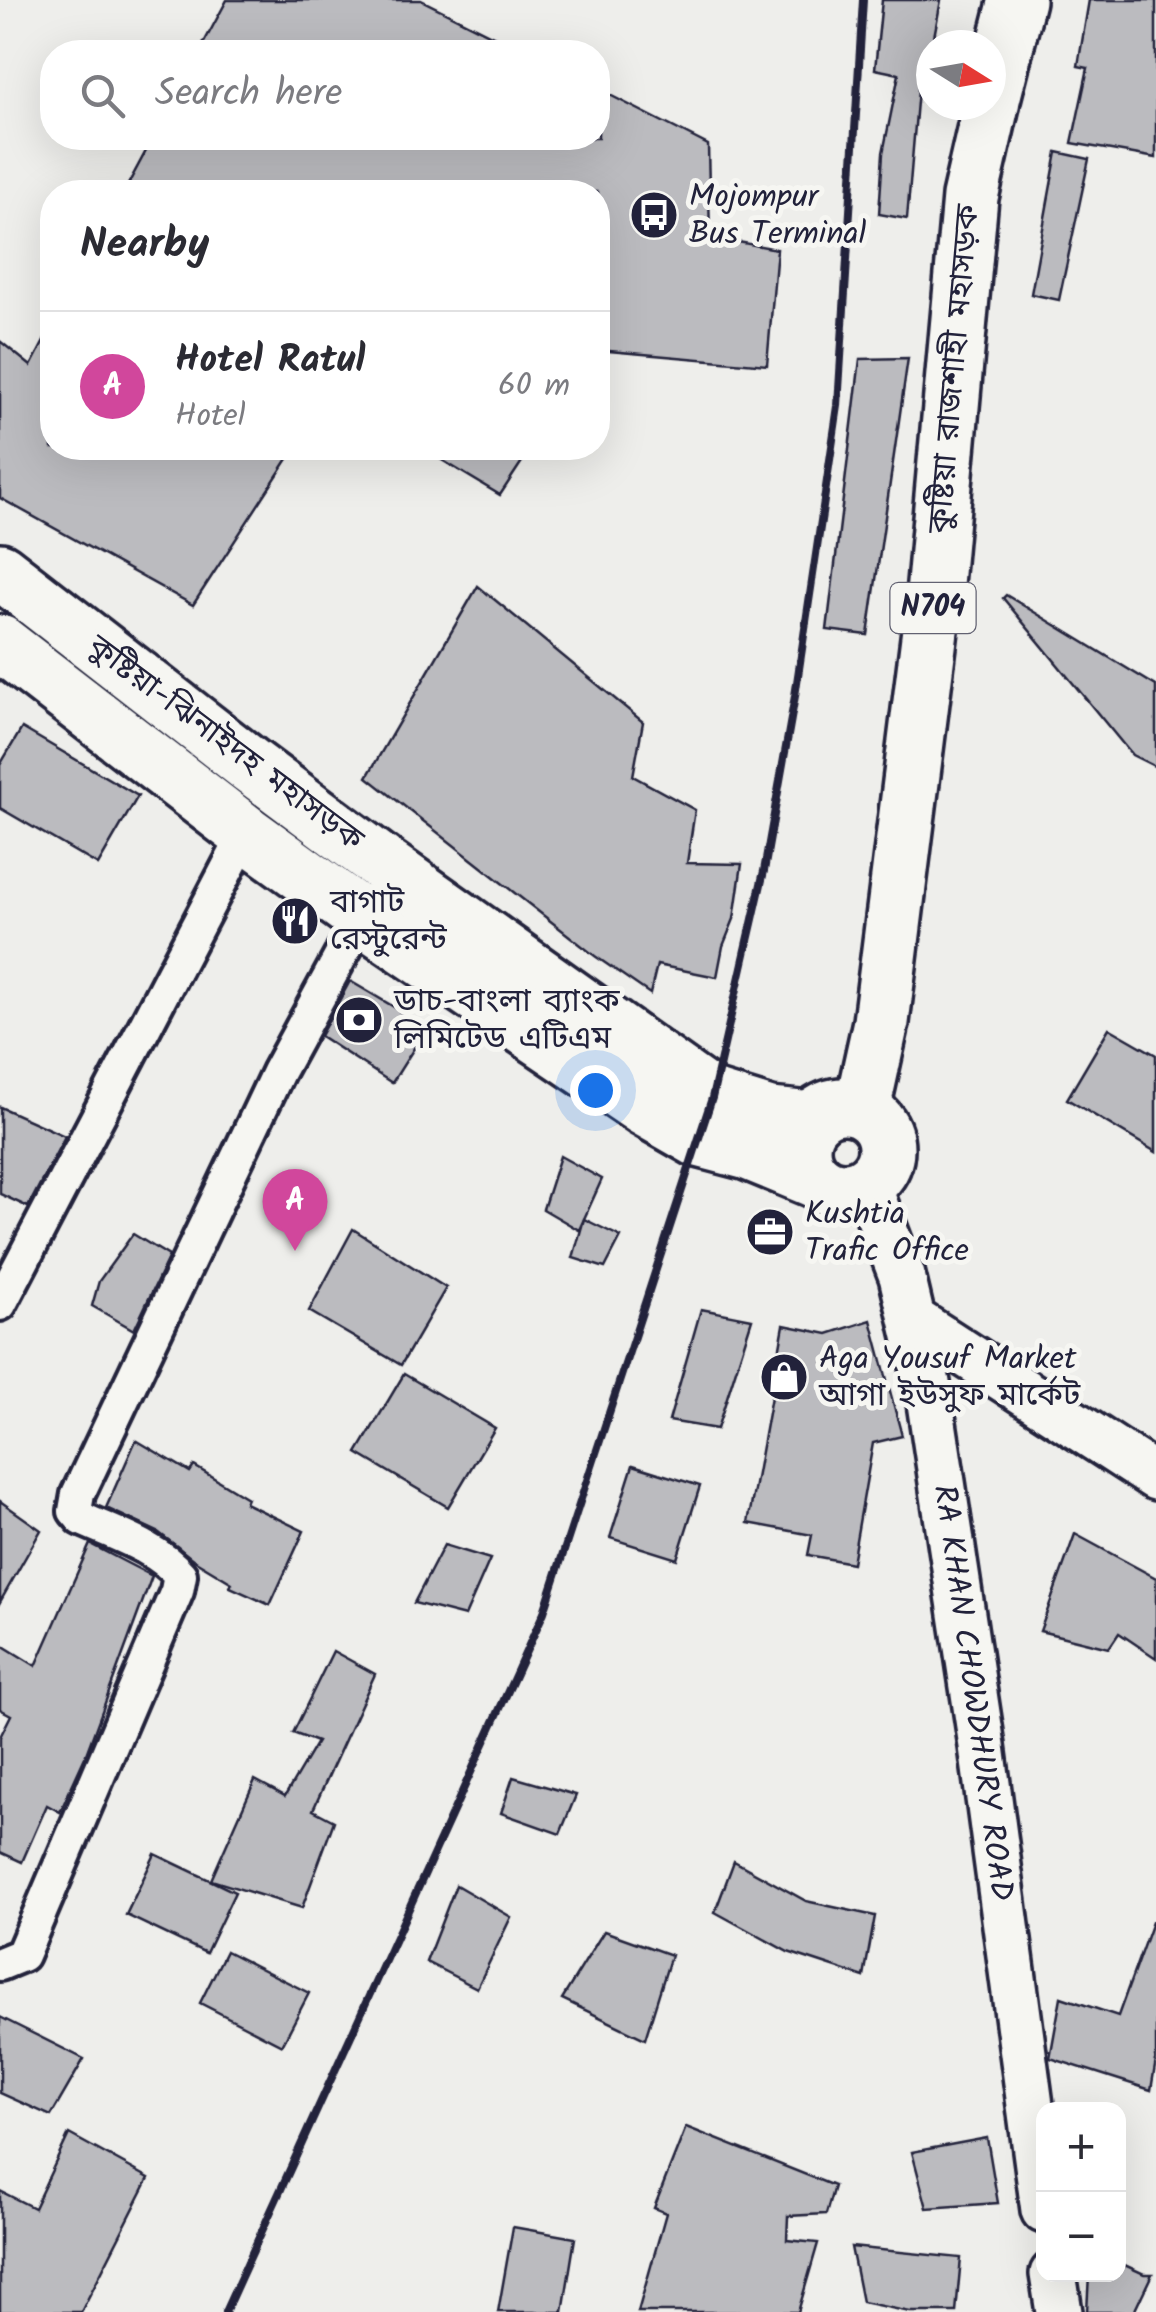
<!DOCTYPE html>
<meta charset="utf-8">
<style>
:root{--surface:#fff;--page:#f2f2f3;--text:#2b2b33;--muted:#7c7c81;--line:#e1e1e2;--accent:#22223b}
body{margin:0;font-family:Kalam,"Noto Sans Bengali",sans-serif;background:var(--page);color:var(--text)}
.controls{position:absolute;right:30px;bottom:30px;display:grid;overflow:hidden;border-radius:20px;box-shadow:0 10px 40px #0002}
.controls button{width:90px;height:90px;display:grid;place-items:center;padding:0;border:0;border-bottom:2px solid var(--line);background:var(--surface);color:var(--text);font:50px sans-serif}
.compass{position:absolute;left:916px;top:30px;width:90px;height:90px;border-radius:50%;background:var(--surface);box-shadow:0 10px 40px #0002;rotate:101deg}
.you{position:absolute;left:595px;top:1090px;width:35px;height:35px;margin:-25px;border:8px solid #fff;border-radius:50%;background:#1a73e8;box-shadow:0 0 0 15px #1a73e833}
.badge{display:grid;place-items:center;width:65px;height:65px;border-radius:50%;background:var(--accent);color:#fff;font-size:32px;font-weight:700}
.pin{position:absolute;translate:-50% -82px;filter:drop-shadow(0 2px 5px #0008)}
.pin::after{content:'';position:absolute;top:52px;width:35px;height:30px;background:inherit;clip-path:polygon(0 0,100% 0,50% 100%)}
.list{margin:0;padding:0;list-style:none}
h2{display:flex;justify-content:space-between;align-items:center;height:130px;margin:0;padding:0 40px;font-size:42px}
h2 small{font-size:32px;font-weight:400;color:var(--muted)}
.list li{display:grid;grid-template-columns:65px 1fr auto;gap:30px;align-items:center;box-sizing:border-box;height:150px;padding:0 40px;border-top:2px solid var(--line)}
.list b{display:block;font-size:38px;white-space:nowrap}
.list p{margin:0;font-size:32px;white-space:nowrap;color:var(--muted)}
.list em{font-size:32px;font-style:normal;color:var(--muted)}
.icon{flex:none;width:55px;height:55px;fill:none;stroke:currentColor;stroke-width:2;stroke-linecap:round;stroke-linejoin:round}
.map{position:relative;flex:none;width:1156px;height:2312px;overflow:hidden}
.search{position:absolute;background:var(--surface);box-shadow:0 10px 40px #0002;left:40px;top:40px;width:570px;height:110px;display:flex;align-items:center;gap:25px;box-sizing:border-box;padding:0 35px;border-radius:40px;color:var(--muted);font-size:38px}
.panel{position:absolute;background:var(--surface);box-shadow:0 10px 40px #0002;left:40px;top:180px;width:570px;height:280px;border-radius:40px}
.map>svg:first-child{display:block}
</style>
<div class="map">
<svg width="1156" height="2312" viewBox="0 0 1156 2312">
<rect width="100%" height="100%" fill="#eeeeeb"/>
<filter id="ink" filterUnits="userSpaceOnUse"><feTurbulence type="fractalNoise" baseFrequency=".01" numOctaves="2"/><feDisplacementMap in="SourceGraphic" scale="20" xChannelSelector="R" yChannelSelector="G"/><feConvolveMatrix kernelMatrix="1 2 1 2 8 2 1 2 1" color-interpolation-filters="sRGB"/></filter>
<g filter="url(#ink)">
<!-- building -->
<g fill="#bbbbbf" stroke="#22223b" stroke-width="2.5">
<path d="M227,0H421L525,52H199Z"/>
<path d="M882,0H941L926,79L919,78L907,219L879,214L883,153L899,74L875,69Z"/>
<path d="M1089,0H1156V158L1072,143L1088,68L1078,66Z"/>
<path d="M598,89L708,145L710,237L777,249L767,365L598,350V192H124L153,138H598Z"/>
<path d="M1057,152L1089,159L1059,300L1031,294Z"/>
<path d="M52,326V448H295L193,605L0,498V341L31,366Z"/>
<path d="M908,358L868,635L827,630L860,359Z"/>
<path d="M422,448H531L500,495Z"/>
<path d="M478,586L643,722L633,776L695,810L687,863L742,864L734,919L723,946L717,977L657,965L650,994L595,956L367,777Z"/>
<path d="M1006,595L1156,686V767L1132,755L1003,598Z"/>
<path d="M22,728L138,796L98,865L0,808V765Z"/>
<path d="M350,981L399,1010L416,1045L392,1083L320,1036Z"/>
<path d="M1109,1028L1156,1055V1152L1067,1099Z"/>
<path d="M0,1107L65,1136L28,1207L0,1194Z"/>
<path d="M560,1156L602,1179L579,1230L543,1209Z"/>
<path d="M584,1219L621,1237L605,1268L573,1258Z"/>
<path d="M353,1229L446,1288L401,1365L309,1311Z"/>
<path d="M133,1234L169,1256L134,1330L92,1306L99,1281Z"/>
<path d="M701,1309L752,1319L717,1429L669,1421Z"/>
<path d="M871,1320L902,1436L873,1443L852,1563L808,1555L812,1535L748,1523L784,1325L828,1334Z"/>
<path d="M404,1374L495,1428L448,1507L357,1453Z"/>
<path d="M136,1440L190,1472L194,1466L247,1498L245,1503L304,1531L270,1605L230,1587L232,1583L194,1560L158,1532L106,1508Z"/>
<path d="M633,1465L700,1486L677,1559L610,1538Z"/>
<path d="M0,1501L41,1530L0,1602Z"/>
<path d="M1075,1534L1156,1578V1658L1119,1633L1109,1648L1040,1631Z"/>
<path d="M90,1544L152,1576L85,1757L60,1812L47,1805L22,1862L0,1852V1737L11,1715L0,1709V1644L36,1666Z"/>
<path d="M444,1545L490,1559L465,1616L414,1603Z"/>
<path d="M333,1651L375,1674L313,1810L334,1821L302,1908L211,1880L255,1780L285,1796L317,1742L293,1733Z"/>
<path d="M513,1777L576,1795L560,1834L501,1813Z"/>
<path d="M155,1854L235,1892L206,1953L126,1915Z"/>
<path d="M734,1861L806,1901L875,1916L864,1977L788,1952L715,1912Z"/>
<path d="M456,1885L511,1917L477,1988L426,1962Z"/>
<path d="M1152,1922L1156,1923V2060L1151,2090L1050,2058L1061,1997L1118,2016Z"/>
<path d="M604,1931L671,1955L645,2039L562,1999Z"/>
<path d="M226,1951L309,1993L282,2045L200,2003Z"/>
<path d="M0,2017L84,2059L51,2116L0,2093Z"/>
<path d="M686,2127L834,2186L826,2214L788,2216L787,2240L818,2243L798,2312H638L666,2213L654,2208Z"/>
<path d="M69,2134L149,2178L81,2312H0V2191L34,2208Z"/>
<path d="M987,2138L998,2203L927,2208L912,2152Z"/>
<path d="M513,2227L575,2238L563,2312H498Z"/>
<path d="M851,2247L961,2258L956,2312H910L862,2302Z"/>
<path d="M1118,2262L1144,2274H1152L1134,2312H1087L1089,2274H1118Z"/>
</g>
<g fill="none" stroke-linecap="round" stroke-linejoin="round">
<!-- street casing -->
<g stroke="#22223b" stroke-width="40">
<g id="street">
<path d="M0,1304L246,833"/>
<path d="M0,1964L22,1955L177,1591L180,1575C157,1547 114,1534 82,1519L75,1511L78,1494L278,1072L362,917"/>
</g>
</g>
<!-- secondary casing -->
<g stroke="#22223b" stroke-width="52">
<g id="secondary">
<path d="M867,1184L902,1276L927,1383L982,1746L1044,2210"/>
<path d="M913,1320L1156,1477"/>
<path d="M1053,2274L1059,2312"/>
</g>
</g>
<!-- highway casing -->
<g stroke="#22223b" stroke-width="62">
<g id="highway">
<path d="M991,103L1017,0"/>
<path d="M0,571L251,766L388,868L712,1098L770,1116L812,1120"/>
<path d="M0,643L246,833L362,917L644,1108L698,1139L748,1152L816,1180"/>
<circle cx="844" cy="1148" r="42"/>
<path d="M862,1109L881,1022L933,606L970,197L991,105"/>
</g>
</g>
<!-- street -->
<use href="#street" stroke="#f6f6f2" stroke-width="32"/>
<!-- secondary -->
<use href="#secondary" stroke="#f6f6f2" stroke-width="45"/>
<!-- highway -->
<use href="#highway" stroke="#f6f6f2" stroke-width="55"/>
<!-- rail -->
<path stroke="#22223b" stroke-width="8" d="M225,2312L544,1612L712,1098L764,871L795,696L838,406L863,0"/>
</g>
</g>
<!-- icons -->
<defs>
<g id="bus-disc" transform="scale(2.5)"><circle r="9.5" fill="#22223b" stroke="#f6f6f2"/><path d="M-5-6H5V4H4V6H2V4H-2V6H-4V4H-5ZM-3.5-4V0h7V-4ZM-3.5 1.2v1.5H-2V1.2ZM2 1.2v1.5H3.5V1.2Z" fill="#fff"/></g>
<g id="restaurant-disc" transform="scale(2.5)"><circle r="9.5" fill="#22223b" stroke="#f6f6f2"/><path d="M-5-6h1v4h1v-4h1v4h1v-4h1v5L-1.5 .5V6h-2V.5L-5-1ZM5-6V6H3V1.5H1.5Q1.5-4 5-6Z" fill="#fff"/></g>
<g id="bank-disc" transform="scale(2.5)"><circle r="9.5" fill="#22223b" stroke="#f6f6f2"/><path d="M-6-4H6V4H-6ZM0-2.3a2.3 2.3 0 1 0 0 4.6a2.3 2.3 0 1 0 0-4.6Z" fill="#fff"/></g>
<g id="office-disc" transform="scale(2.5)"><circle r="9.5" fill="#22223b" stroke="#f6f6f2"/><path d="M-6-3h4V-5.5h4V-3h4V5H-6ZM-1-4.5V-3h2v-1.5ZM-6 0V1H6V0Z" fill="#fff"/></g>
<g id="shop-disc" transform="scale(2.5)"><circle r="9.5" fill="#22223b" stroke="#f6f6f2"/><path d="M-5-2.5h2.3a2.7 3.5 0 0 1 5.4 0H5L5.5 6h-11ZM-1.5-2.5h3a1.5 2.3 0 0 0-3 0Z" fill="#fff"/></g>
</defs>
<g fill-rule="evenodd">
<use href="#bus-disc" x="654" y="215"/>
<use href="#restaurant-disc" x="295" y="921"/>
<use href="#bank-disc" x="359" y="1020"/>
<use href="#office-disc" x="770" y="1232"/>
<use href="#shop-disc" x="784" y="1377"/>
</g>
<g text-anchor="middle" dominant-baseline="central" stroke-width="10" stroke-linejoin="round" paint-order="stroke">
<!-- shield labels -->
<rect fill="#f6f6f2" stroke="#626272" stroke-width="2.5" x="890.5" y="583" width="85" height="50" rx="8"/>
<g font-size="30" font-weight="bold" fill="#22223b">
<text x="933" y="608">N704</text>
</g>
<!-- poi labels -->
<g font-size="32" fill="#22223b" stroke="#f6f6f2" text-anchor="start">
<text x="689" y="197">Mojompur<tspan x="689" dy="37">Bus Terminal</tspan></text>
<text x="330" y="903">বাগাট<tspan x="330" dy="37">রেস্টুরেন্ট</tspan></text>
<text x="394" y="1002">ডাচ-বাংলা ব্যাংক<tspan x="394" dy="37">লিমিটেড এটিএম</tspan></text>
<text x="805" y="1214">Kushtia<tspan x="805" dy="37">Trafic Office</tspan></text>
<text x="819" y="1359">Aga Yousuf Market<tspan x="819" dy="37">আগা ইউসুফ মার্কেট</tspan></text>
</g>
<!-- street labels -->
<g font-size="32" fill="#22223b" stroke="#f6f6f2">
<text transform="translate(955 369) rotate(-85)">কুষ্টিয়া রাজশাহী মহাসড়ক</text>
<text transform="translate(225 744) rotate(37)">কুষ্টিয়া-ঝিনাইদহ মহাসড়ক</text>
<text transform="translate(972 1693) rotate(82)">RA KHAN CHOWDHURY ROAD</text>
</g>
</g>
</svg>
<div class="controls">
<button>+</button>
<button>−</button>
</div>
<svg class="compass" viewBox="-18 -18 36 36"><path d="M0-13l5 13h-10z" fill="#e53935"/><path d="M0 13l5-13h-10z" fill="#7c7c81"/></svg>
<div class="you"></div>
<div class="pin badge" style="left:295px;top:1251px;background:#d1479c">A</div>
<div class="search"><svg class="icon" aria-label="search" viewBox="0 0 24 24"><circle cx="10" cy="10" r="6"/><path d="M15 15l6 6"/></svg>Search here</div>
<section class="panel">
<h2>Nearby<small></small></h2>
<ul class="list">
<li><span class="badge" style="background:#d1479c">A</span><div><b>Hotel Ratul</b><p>Hotel</p></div><em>60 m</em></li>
</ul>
</section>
</div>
